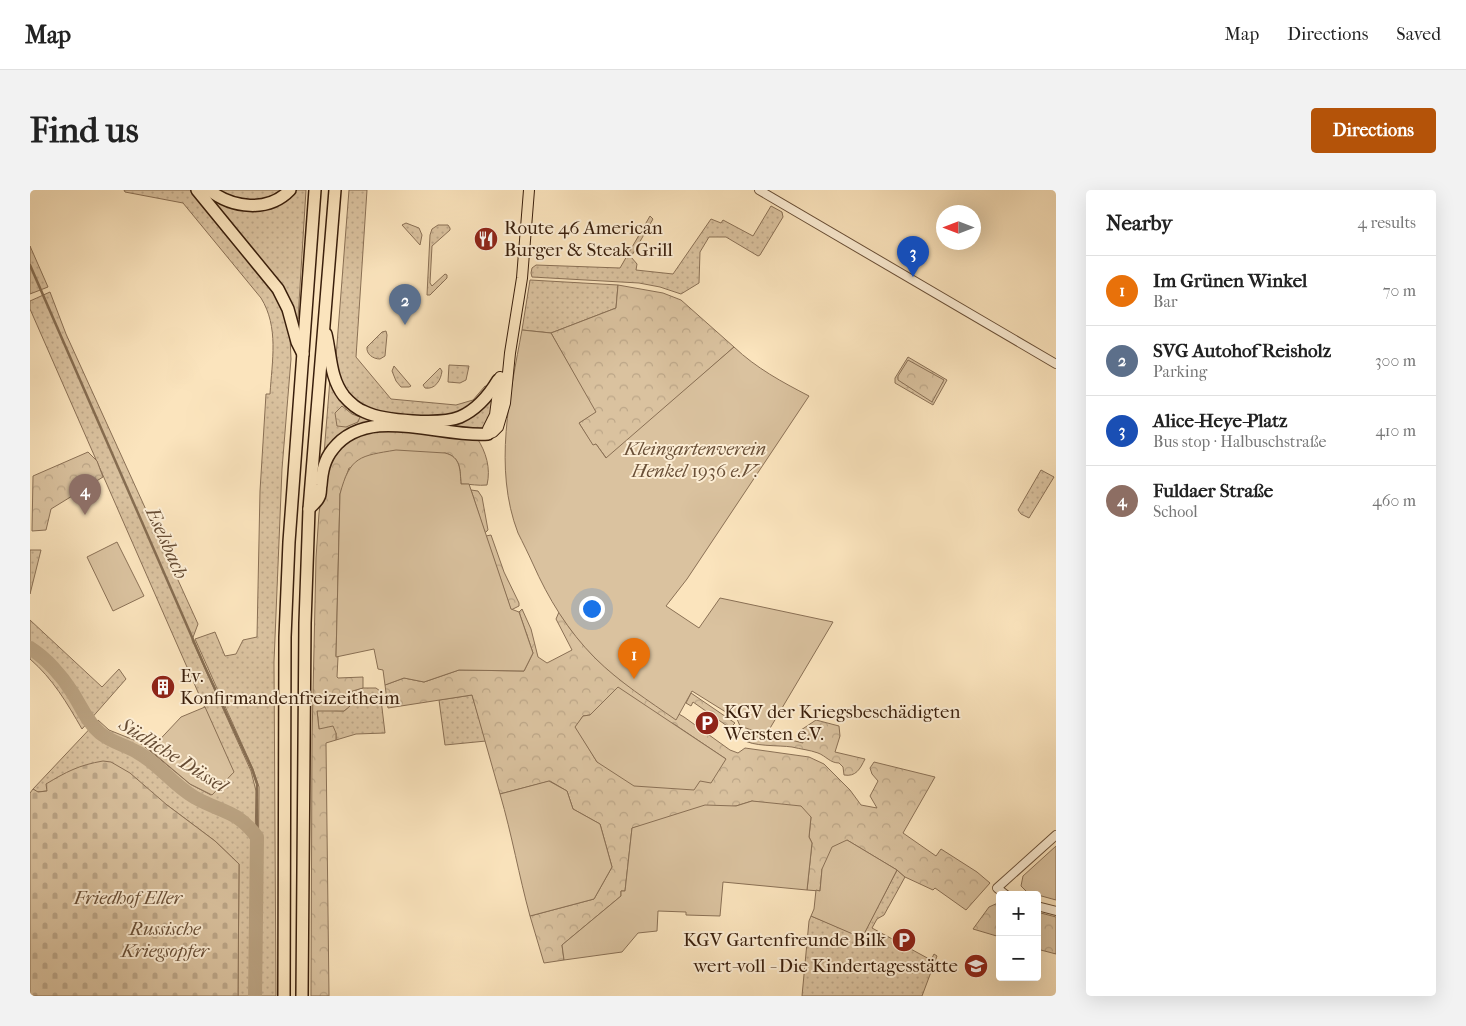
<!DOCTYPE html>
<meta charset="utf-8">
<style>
:root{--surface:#fff;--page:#f2f2f2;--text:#222;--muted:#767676;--line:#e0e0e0;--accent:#b45309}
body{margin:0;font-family:"IM FELL French Canon",serif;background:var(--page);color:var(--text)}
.controls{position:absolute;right:15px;bottom:15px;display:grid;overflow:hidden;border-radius:5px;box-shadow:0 5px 20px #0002}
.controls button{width:45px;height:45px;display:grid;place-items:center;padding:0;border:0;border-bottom:1px solid var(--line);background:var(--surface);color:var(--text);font:25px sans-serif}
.compass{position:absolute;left:906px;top:15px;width:45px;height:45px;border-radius:50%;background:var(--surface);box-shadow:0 5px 20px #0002;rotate:270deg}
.you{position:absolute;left:561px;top:418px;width:18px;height:18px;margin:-12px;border:4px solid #fff;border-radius:50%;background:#1a73e8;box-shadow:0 0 0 8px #1a73e833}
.badge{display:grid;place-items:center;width:32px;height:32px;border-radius:50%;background:var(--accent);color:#fff;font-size:16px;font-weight:700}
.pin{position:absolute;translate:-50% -41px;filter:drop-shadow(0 1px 2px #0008)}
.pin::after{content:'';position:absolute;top:26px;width:18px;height:15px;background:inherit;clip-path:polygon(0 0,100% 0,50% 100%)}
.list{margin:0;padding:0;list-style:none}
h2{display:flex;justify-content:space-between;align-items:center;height:65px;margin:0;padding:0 20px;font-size:21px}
h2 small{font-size:16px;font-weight:400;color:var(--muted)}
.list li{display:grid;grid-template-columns:32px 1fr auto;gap:15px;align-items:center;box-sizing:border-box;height:70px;padding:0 20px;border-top:1px solid var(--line)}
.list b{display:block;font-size:19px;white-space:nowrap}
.list p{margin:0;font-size:16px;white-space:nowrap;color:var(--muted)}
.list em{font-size:16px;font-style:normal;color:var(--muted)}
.map{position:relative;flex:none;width:1026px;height:806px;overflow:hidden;border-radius:5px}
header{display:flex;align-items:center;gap:30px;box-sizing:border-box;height:70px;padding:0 25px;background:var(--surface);border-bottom:1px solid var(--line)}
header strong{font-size:24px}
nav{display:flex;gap:28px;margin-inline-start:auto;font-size:18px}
.intro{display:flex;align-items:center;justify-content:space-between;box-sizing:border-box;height:120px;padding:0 30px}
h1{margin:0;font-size:35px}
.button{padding:12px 22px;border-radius:5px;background:var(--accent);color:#fff;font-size:18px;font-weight:700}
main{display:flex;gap:30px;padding:0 30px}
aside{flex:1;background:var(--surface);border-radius:5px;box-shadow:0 5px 20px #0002}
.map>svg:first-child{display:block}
</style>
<header>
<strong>Map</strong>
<nav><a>Map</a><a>Directions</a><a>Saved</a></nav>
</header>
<div class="intro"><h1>Find us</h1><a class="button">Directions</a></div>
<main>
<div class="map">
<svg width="1026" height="806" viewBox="0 0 1026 806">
<defs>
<pattern id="grass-dots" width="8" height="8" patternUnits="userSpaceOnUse" patternTransform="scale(1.25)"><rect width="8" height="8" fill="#dac29f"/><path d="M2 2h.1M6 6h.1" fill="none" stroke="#bca688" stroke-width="1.8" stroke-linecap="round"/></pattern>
<pattern id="forest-crowns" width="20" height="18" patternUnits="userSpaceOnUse" patternTransform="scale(1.25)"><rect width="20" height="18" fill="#dac29f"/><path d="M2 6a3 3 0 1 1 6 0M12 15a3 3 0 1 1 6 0" fill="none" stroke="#bca688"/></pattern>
<pattern id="cemetery-stones" width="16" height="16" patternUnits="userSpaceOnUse" patternTransform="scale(1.25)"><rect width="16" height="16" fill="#dac29f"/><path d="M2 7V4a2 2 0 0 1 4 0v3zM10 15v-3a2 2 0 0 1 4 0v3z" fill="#bca688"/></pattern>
</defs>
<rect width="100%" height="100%" fill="#fbe4bd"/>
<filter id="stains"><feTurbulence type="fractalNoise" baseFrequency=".004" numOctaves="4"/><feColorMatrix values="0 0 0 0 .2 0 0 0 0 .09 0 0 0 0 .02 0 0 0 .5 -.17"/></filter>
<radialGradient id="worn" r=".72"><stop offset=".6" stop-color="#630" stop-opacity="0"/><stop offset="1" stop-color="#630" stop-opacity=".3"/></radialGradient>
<!-- grass -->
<g fill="url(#grass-dots)" stroke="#8a7055">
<path d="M94,0H163L250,109L260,147L261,169L252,279L244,472L246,806H227L229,597L223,579L165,449L185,442L195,466L206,464L213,450L227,447L230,301L236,204H240C242,171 249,137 231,108L153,13L95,2Z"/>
<path d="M175,0L208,18L265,0H276L268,129L265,131Z"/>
<path d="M186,0H253C241,9 223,14 207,10C200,8 192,3 186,0Z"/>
<path d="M319,0H337L326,167L361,209L426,215L443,210L455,196L459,197C453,203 446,214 438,219C423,227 406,226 389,226C344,225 312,218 306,167Z"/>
<path d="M741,16L752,22L753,27L730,65L728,66L696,47H679L670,62L669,93L651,104L630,97L609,93L502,87L501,83L502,78L506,75L590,78L620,26L623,29L601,67L607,74L606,80L643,84L681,29L691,33L693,30L723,46Z"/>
<path d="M376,33L389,38L392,45L390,55L372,35Z"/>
<path d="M408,35H418L420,38V40L402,56L400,93L402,96L415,84L417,85V88L400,105H397L400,45L402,39Z"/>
<path d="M0,56L18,97L0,104Z"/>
<path d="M500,90L588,95L586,118L521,143L492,140Z"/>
<path d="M20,102L36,144L168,434L162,450L221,581L226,601L222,806H208L209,674L185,651L137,615L17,601L7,602L3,599L68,530L79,540L109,552L160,594L181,605L203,582L0,119V111Z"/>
<path d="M356,141L357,145L355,166L350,169C343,169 336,164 337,157L352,142Z"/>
<path d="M878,167L917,190L903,215L865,193V188Z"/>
<path d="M419,175L439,176L436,190L430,193L418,192Z"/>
<path d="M364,176L381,196L379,197H371L366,191L362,181Z"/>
<path d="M410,178L412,181C411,190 405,200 395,198L393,195Z"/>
<path d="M300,189L321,217L406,234L464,204L466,205L456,240L355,233L294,264Z"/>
<path d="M1011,280L1024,287L999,328L991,324L988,320Z"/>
<path d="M0,360H11L0,404Z"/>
<path d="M0,430L72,497L89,479L96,489L52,539C37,513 23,489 0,469Z"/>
<path d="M333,498H346L350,501L355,543L326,544L306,550V543L289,539L287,520L314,521L320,516L319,502Z"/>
<path d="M442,505L456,551L415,555L409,510Z"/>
<path d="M867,680L875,687L854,725L847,729L842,738L901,770L904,764L907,766L892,806H772L779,731L781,726L832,747Z"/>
</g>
<!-- forest -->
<g fill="url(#forest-crowns)" stroke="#8a7055" fill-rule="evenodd">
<path d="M588,95L633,103L651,110L704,157L577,269L566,254L563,256L549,233L565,222L521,143L586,118Z"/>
<path d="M878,170L914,190L902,212L868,190V186Z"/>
<path d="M312,216L322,224L330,227L328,232L316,237L307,236L305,223Z"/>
<path d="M349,241H373L447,248C456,262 461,278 457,295C448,296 441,294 431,294C430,280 431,267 415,263L319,278L310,304L306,466L308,467L307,487L308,488L333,487V498L319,502L320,516L314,521H287L289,539L303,536L306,543V550L296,553L299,806H281L282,549L286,368L289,323L296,275L312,254L334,244Z"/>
<path d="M58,262L67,271L73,287L21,319L16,340L2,341L3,286Z"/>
<path d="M441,300L448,301L452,307L458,340L455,343Z"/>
<path d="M461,345L474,382L489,413V416L481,420L456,346Z"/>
<path d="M492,419L501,439L508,467L517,473L542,460L526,429L529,422L541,440L564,467L593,492L654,527L700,560L708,563L715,558L779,567L794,574L820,600L831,615L847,618L840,606L848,591L842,584L840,578L844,572L905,587L873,643L906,666L911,659L947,682L960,693L936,720L905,698L903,700L875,687L867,680L817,650L792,679L790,701L777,700L782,653L779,647L781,627L722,611L706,616L697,617L602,638L595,701H591V706L532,755L534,770L514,773L500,726L564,709L582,677L570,634L543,619L537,601L520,591L470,604L442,505L358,518L355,495L374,488L394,492L429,480L494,481L503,463L489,422ZM560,525L644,534L696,569L669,591L567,572L546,537L553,526Z"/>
<path d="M661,503L705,533L700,538L663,512L661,516L656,513Z"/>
<path d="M786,530L809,536L810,546L805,562L835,569C830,579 826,587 814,585L813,577L809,573C800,573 796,566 788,563C780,560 770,559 762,557C749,555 722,557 712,549L717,539L736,545L737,544L773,553L771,540Z"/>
<path d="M970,712V747L943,739L959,717Z"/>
<path d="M1007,722L1026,727V764L1007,759Z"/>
</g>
<!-- cemetery -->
<path fill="url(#cemetery-stones)" stroke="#8a7055" d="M73,571L81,572L100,583L137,615L185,651L209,674L208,806H0V603L3,599L8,602L17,601L16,594C36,582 49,575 73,571Z"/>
<!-- garden -->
<g fill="#dac29f" stroke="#8a7055">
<path d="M492,140L521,143L566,222L549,233L563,255L566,254L576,268L704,157C726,178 752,192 779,206L657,389L636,416L669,438L690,408L803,432L736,545L710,536L707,529L662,501L646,530C619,511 589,492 565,468C538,441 518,408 503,374C498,363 493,353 488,343C463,278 480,205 492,140Z"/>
<path d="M366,260L415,263C431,267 430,280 431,294H439L481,419L489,422L503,463L494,481L429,480L394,492L374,488L355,495L353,480L348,479L344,459L306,467L310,304C320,266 330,266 366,260Z"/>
<path d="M87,352L114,406L83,421L57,367Z"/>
<path d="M588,497L696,569L681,593L670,591L664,600L604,596L567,572L545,537L553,526L560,525Z"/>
<path d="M175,517L204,582L182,605L160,594L120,560L151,527Z"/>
<path d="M519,591L537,601L543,619L570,634L582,677L564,709L500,726C489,686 482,645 470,604Z"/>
<path d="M722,611L771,616L781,627L779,647L782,653L777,700L693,692L690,726L656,725V722L628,721L627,741L608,743L592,762L534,770L532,755L591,706V701H595L602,638L675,615L706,616Z"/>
<path d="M817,650L867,680L832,748L781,726L784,719L786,700L790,701L792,679L802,657Z"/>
<path d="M1026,656V710L997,702L991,696L993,686Z"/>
</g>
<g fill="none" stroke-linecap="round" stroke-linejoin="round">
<!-- stream -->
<path stroke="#866d51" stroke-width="2.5" d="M0,75L175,477L222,579L227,594V647"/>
<!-- river -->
<path stroke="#b9a180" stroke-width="14" d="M0,458C16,468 32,486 42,502C51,516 57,532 70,543C81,552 95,555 107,562C129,574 143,595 164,607C192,623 206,619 227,647L225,806"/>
<!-- minor casing -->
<g stroke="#6a5038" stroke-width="10">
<g id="minor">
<path d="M729,0L1026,174"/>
<path d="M976,705L967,698L1026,645"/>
<path d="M1007,716L1026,721"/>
</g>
</g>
<!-- major casing -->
<g stroke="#391e0b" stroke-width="12">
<g id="major">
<path d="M458,244L463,242L468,237L475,213L480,163L492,88L499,0"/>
<path d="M458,244V239L465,225L470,187"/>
</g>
</g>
<!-- highway casing -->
<g stroke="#391e0b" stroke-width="14">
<g id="highway">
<path d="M167,0L248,99L258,119L267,152L273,164"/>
<path d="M179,0C202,18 238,23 260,0"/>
<path d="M296,144C301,165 300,188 314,206C320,213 327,219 335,222C354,231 411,235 430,227C448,219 459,205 468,190"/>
<path d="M279,319C282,315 288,311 289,307C291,304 290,299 291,295C292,282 294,270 303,259C338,214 410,248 458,244"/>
<path d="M254,806L255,447L259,352L285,0"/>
<path d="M272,806L275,433L279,319L305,0"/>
</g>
</g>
<!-- minor -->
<use href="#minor" stroke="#fcedd4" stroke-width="8"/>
<!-- major -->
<use href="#major" stroke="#fbe4bd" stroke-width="10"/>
<!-- highway -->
<use href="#highway" stroke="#fbe4bd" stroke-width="11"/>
</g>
<!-- icons -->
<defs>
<g id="restaurant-disc" transform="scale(1.25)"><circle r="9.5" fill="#8f2418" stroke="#fcedd4"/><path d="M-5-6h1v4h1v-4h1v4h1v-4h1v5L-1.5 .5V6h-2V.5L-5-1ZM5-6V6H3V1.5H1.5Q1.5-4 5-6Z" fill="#fff"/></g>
<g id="building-disc" transform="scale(1.25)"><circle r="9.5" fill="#8f2418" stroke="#fcedd4"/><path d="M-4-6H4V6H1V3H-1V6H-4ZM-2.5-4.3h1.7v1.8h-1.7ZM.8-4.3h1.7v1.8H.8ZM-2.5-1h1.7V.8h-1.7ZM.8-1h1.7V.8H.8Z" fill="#fff"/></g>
<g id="parking-disc" transform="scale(1.25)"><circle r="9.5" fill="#8f2418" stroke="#fcedd4"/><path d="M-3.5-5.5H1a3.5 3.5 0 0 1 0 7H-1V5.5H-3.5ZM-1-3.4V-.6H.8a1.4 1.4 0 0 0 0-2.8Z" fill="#fff"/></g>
<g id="school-disc" transform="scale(1.25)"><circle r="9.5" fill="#8f2418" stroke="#fcedd4"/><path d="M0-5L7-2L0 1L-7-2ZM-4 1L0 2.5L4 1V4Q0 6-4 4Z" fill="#fff"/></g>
</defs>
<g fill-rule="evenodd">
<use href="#restaurant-disc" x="456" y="49"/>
<use href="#building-disc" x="133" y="497"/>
<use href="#parking-disc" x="677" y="533"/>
<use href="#parking-disc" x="874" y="750"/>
<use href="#school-disc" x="946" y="776"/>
</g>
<g text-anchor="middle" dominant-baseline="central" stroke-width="4" stroke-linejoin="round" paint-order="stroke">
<!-- poi labels -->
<g font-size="19" fill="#391e0b" stroke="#fcedd4" text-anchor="start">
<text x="474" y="38">Route 46 American<tspan x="474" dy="22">Burger &amp; Steak Grill</tspan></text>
<text x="150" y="486">Ev.<tspan x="150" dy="22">Konfirmandenfreizeitheim</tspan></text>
<text x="694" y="522">KGV der Kriegsbeschädigten<tspan x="694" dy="22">Wersten e.V.</tspan></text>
<text x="856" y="750" text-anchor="end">KGV Gartenfreunde Bilk</text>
<text x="928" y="776" text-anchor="end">wert-voll - Die Kindertagesstätte</text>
</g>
<!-- park labels -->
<g font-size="19" font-style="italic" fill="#694f37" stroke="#fcedd4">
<text x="665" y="259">Kleingartenverein<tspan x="665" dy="22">Henkel 1936 e.V.</tspan></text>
<text x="98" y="708">Friedhof Eller</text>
<text x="135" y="739">Russische<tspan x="135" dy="22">Kriegsopfer</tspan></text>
</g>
<!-- water labels -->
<g font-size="20" font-style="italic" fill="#664c34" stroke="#fcedd4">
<text transform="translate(137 353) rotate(66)">Eselsbach</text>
<text transform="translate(143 565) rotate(32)">Südliche Düssel</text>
</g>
</g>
<rect width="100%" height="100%" filter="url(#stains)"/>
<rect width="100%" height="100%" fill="url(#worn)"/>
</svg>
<div class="controls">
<button>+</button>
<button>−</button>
</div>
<svg class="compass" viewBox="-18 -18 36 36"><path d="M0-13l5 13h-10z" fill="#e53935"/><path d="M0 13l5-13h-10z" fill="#767676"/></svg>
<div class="you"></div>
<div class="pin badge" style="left:604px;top:489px;background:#e8710a">1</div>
<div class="pin badge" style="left:375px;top:135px;background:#5c6f8a">2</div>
<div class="pin badge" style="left:883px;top:87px;background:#1a4fb4">3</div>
<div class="pin badge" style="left:55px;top:325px;background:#8d6e63">4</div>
</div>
<aside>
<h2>Nearby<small>4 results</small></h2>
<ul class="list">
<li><span class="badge" style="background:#e8710a">1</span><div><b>Im Grünen Winkel</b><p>Bar</p></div><em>70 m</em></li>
<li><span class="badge" style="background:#5c6f8a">2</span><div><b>SVG Autohof Reisholz</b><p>Parking</p></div><em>300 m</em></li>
<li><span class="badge" style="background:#1a4fb4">3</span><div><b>Alice-Heye-Platz</b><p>Bus stop · Halbuschstraße</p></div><em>410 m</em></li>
<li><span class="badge" style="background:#8d6e63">4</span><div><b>Fuldaer Straße</b><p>School</p></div><em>460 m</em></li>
</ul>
</aside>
</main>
